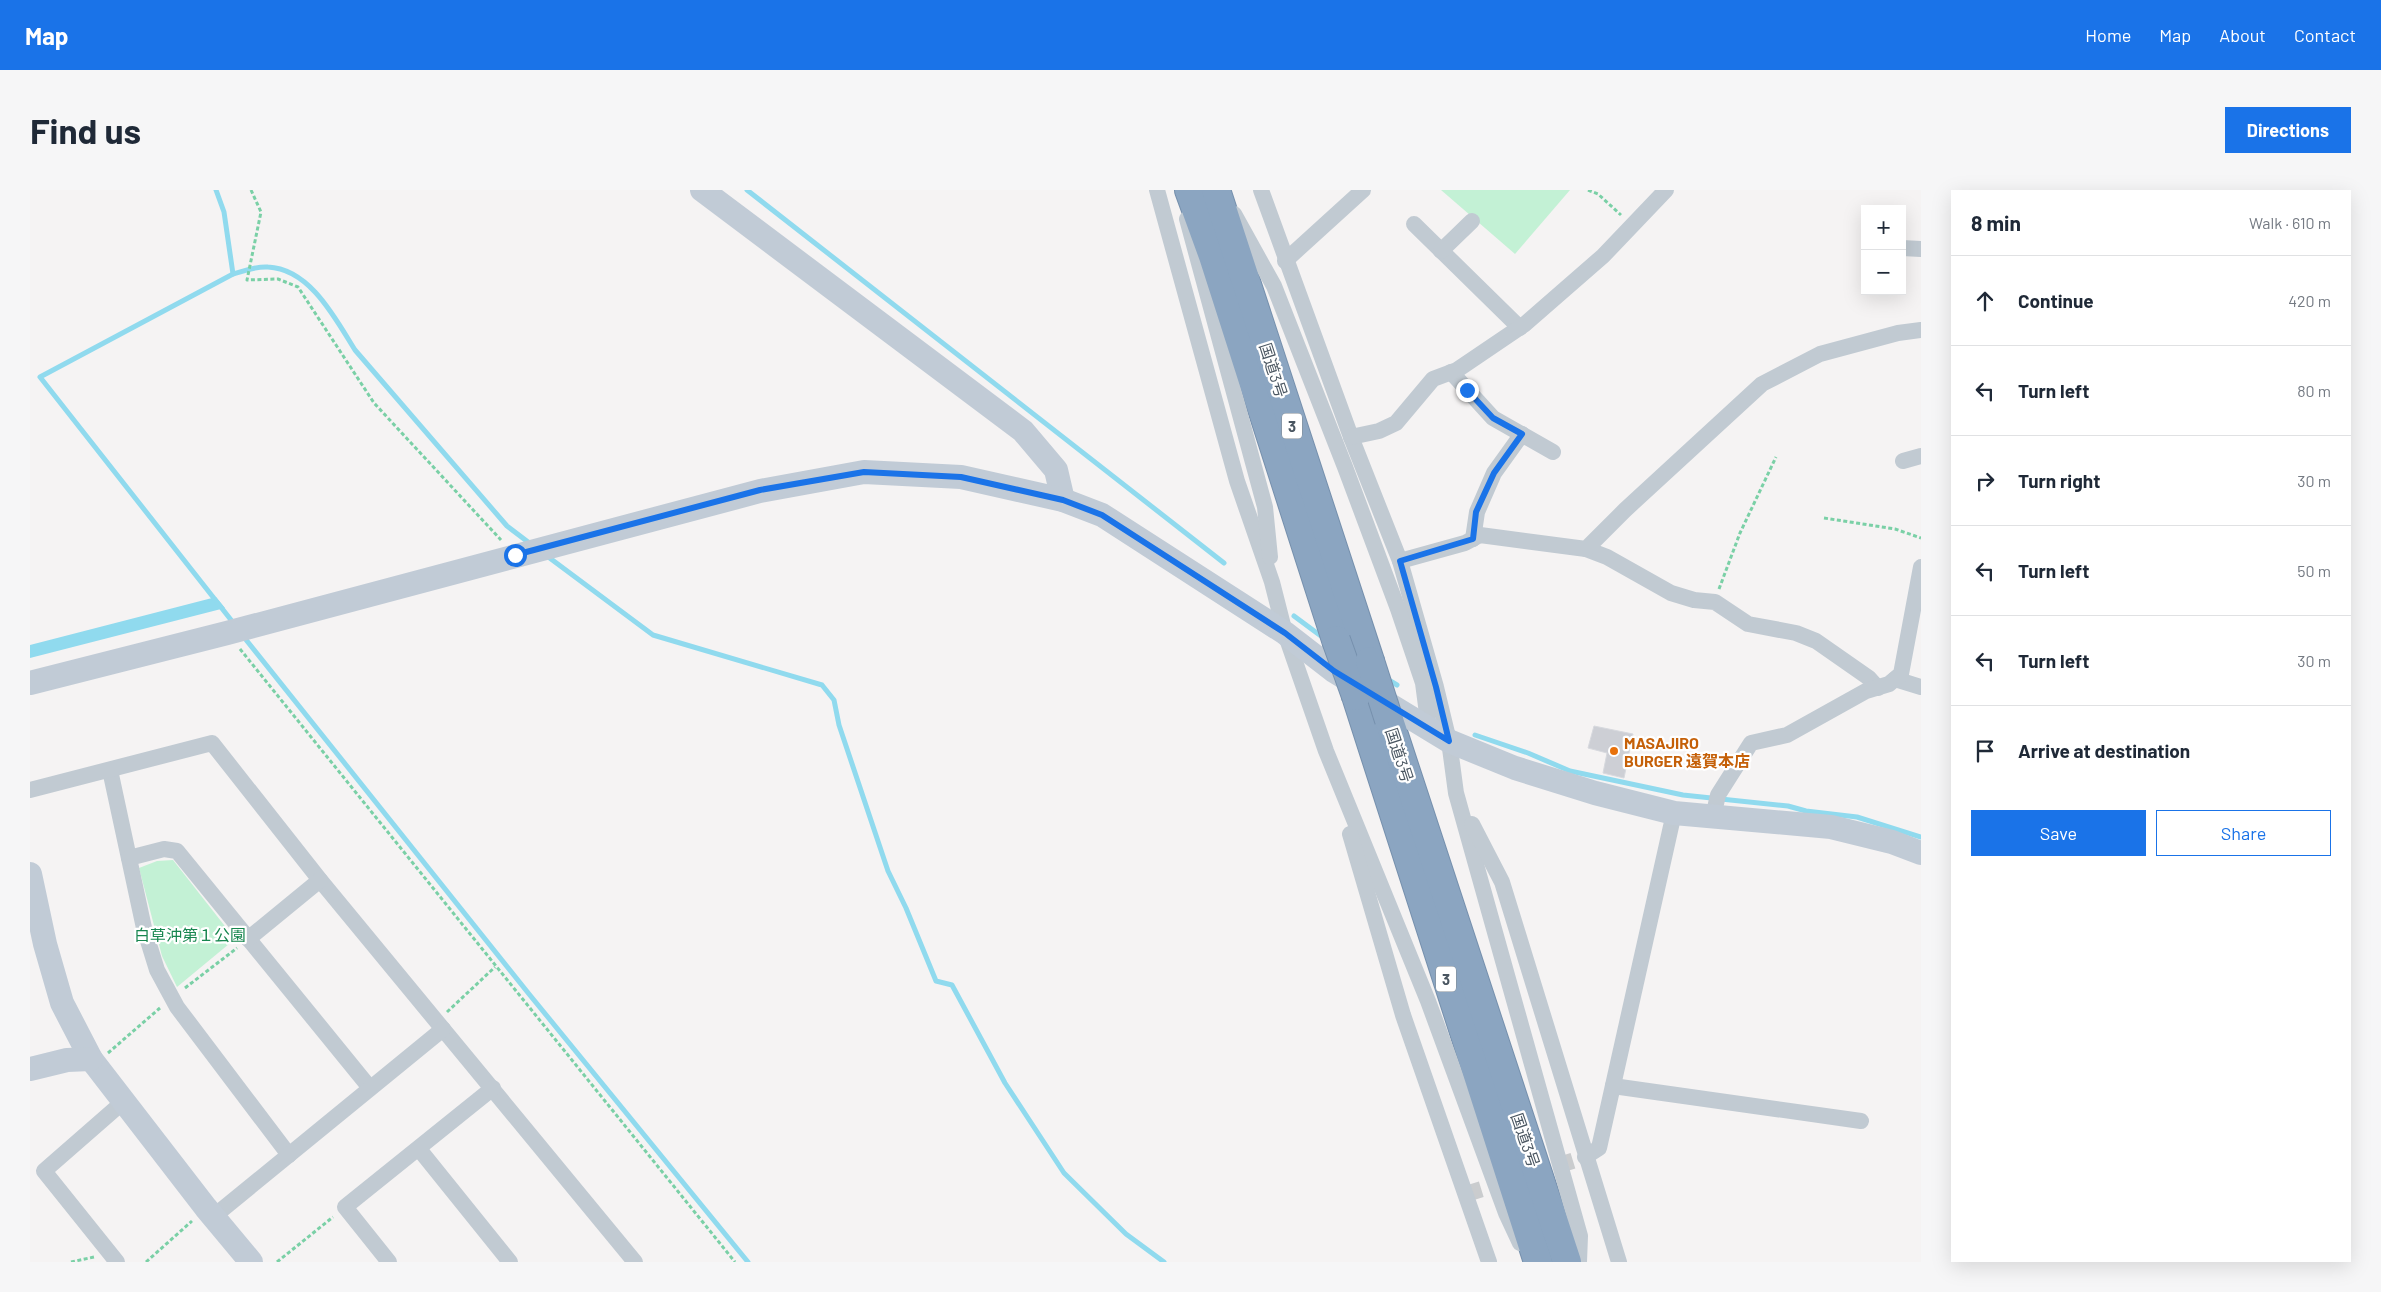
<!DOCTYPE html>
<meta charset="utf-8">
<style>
:root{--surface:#fff;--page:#f6f6f7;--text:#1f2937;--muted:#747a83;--line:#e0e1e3;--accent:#1a73e8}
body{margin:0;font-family:Barlow,"Noto Sans JP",sans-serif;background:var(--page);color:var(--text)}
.controls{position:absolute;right:15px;top:15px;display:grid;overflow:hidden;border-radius:0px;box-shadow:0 5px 20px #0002}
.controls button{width:45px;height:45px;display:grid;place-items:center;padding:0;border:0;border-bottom:1px solid var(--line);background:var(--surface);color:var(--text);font:25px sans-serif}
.stop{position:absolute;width:15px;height:15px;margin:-11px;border:4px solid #1a73e8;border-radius:50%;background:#fff}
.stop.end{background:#1a73e8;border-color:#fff;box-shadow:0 1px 5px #0008}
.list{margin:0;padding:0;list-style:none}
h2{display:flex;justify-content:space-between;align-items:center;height:65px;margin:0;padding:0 20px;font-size:21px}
h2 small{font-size:16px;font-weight:400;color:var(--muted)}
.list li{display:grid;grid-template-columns:32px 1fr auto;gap:15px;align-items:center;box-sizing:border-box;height:90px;padding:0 20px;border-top:1px solid var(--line)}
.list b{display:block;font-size:19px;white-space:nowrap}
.list em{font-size:16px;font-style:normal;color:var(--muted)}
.actions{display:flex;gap:10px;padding:15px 20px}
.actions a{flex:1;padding:11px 0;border:1px solid var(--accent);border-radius:0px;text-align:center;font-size:18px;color:var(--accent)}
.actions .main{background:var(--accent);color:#fff}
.icon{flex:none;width:28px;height:28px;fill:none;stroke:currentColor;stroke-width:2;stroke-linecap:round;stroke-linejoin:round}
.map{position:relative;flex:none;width:1891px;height:1072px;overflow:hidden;border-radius:0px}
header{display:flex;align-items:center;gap:30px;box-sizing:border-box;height:70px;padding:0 25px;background:var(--accent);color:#fff}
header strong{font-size:24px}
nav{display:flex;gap:28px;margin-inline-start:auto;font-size:18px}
.intro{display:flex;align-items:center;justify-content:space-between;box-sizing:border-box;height:120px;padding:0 30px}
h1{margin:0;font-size:35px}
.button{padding:12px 22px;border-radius:0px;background:var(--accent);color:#fff;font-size:18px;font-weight:700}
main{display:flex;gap:30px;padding:0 30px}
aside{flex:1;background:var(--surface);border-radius:0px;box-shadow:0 5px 20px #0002}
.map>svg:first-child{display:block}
</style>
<header>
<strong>Map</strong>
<nav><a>Home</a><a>Map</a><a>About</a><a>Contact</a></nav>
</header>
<div class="intro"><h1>Find us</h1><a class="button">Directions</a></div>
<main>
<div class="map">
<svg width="1891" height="1072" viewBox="0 0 1891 1072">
<rect width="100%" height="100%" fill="#f5f3f3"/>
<!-- green -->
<g fill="#c3f1d5">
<path d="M1411,0H1540L1485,64Z"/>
<path d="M143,670L205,749L147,797L132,766L109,678L127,671Z"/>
</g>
<!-- water -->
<path fill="#90daee" d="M186,407L195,418L0,468V455Z"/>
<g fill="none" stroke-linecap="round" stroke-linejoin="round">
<!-- stream -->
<g stroke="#90daee" stroke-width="5">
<path d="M186,0L194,22L203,84"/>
<path d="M717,0L1194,373"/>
<path d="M517,366L623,445L792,495L804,510L809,535L858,681L876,718L906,791L922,795L975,893L1034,983L1096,1044L1134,1072"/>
<path d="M1264,426L1295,449"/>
<path d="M205,435L10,187L203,84C214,81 226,76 238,77C280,79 305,128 325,160L477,336L502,355"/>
<path d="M213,446L499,804L718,1072"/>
<path d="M1357,489L1367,495"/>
<path d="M1445,545L1498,563L1540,581L1653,605L1758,616L1776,621L1827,627L1891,647"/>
</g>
</g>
<!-- building -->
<path fill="#cdcfd5" stroke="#d7d9de" d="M1564,536L1603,544L1594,588L1573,583L1577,563L1558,558Z"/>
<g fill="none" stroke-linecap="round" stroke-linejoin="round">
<!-- street-tunnel -->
<path stroke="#caccce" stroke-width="16" stroke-dasharray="16 8" stroke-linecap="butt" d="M1436,1004L1555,967"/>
<!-- highway casing -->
<g stroke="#7690ad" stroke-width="30">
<g id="highway">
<path d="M1159,0L1183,66L1306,450"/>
<path d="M1186,0L1340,471"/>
<path d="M1326,506L1508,1072"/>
<path d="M1359,530L1537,1072"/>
</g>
</g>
<!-- path -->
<g stroke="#7ad0a6" stroke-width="3" stroke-dasharray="4 2.5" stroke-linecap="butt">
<path d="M221,0L231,22L217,90L248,89L268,97L344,213L471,350"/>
<path d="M1558,0L1568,4L1591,25"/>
<path d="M1794,328L1865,339L1891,348"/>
<path d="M1689,399L1710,343L1746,267"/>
<path d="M210,459L705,1072"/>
<path d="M155,798L207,758"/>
<path d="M417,822L465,777"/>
<path d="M78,863L130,818"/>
<path d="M41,1072L64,1067"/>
<path d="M116,1072L162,1031"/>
<path d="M247,1072L303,1027"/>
</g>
<!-- street -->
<g stroke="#c1cad2" stroke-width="16">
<path d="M1127,0L1207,291L1242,392L1255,443L1296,561L1398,811L1476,1023L1490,1053"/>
<path d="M1231,0L1321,247L1370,371L1406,497L1419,551L1426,603L1550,1046L1549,1072"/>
<path d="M1204,24L1244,96L1315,277L1368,419L1393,493L1399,539"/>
<path d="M1157,29L1235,317L1240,367"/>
<path d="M1384,34L1490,138"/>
<path d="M1872,58L1891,59"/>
<path d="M1411,61L1442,31"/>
<path d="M1255,71L1333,0"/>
<path d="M1421,182L1463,228L1523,262"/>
<path d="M1321,247L1349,241L1366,233L1403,189L1427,180L1495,134L1573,66L1636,0"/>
<path d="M1873,271L1891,266"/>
<path d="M1443,349L1447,322L1464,283L1492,244"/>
<path d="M1556,359L1577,367L1641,403L1664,410L1685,412L1718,434L1766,443L1786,451L1839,488L1848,498"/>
<path d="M1370,371L1435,353L1450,345L1556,359L1595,320L1732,194L1790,164L1868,143L1891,140"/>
<path d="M1865,489L1891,497"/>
<path d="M80,580L114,738L127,780L147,817L259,965"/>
<path d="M0,600L182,553L290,690L605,1072"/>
<path d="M1683,627L1688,605L1721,553L1757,545L1836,501L1859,494L1871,484L1891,377"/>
<path d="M1442,634L1472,692L1589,1072"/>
<path d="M1320,644L1373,825L1459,1072"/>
<path d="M99,668L134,659L147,661L340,898"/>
<path d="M218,749L290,690"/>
<path d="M1583,896L1831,931"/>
<path d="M389,959L480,1072"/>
<path d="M1555,967L1569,958L1644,623"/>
<path d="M183,1027L413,839"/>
<path d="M87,1072L14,981L93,912"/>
<path d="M359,1072L315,1017L463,898"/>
</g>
<!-- secondary -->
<g stroke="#c1cbd6" stroke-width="24">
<path d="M672,0L993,241L1026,280L1033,310"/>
<path d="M0,493L197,443L730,301L834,282L931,287L1033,310L1072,325L1255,443L1304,481L1419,551L1485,578L1565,603L1644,623L1801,637L1862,652L1891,663"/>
<path d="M0,684L15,754L32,813L61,869L176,1018L221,1072"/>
<path d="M0,879L37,870L61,869"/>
</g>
<!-- highway -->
<use href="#highway" stroke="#8ba5c1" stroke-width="28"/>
<!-- highway-bridge casing -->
<g stroke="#7690ad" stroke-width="30" stroke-linecap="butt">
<g id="highway-bridge">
<path d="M1306,450L1326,506"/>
<path d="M1340,471L1359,530"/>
</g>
</g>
<!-- highway-bridge -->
<use href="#highway-bridge" stroke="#8ba5c1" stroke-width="28"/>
</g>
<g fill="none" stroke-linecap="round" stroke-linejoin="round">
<!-- route -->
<path stroke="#1a73e8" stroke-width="6" d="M485,365L730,300L834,282L931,287L1033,310L1072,325L1255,443L1304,481L1419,551L1406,497L1370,371L1443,349L1446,322L1464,283L1492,244L1463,228L1437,200"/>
</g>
<!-- markers -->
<circle fill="#e8710a" stroke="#fff" stroke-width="2" cx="1584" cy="561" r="5"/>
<g text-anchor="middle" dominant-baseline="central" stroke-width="4.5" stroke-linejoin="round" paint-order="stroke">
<!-- shield labels -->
<g fill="#fff" stroke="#808990" stroke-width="1">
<rect x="1252" y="223.5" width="20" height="25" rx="4"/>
<rect x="1406" y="776.5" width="20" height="25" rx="4"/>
</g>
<g font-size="15" font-weight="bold" fill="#4a5661">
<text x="1262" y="236">3</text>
<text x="1416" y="789">3</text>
</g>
<!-- street labels -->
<g font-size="16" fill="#4a5661" stroke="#fff">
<text transform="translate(1244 180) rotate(72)">国道3号</text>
<text transform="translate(1370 565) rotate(72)">国道3号</text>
<text transform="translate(1496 950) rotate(71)">国道3号</text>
</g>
<!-- food labels -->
<g font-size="16" font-weight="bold" fill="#c56008" stroke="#fff" text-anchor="start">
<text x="1594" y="552">MASAJIRO<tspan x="1594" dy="18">BURGER 遠賀本店</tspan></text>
</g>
<!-- park labels -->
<g font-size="16" fill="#17864f" stroke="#fff">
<text x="160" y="744">白草沖第１公園</text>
</g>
</g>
</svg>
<div class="controls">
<button>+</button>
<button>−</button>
</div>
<div class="stop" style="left:485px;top:365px"></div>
<div class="stop end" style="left:1437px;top:200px"></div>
</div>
<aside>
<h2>8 min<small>Walk · 610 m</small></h2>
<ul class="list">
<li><svg class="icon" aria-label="ahead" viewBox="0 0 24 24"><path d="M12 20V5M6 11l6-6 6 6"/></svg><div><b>Continue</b></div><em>420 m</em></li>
<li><svg class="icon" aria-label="left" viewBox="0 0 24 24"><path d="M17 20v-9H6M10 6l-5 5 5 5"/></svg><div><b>Turn left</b></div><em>80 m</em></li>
<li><svg class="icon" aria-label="right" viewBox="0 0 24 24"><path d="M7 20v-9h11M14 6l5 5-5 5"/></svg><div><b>Turn right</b></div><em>30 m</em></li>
<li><svg class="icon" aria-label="left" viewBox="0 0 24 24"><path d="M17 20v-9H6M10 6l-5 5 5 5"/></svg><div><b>Turn left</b></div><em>50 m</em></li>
<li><svg class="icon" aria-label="left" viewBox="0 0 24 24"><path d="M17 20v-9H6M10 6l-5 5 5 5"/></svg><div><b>Turn left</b></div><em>30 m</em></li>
<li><svg class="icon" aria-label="arrive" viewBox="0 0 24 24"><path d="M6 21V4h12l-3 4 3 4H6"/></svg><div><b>Arrive at destination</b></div></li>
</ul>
<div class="actions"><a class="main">Save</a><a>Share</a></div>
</aside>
</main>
